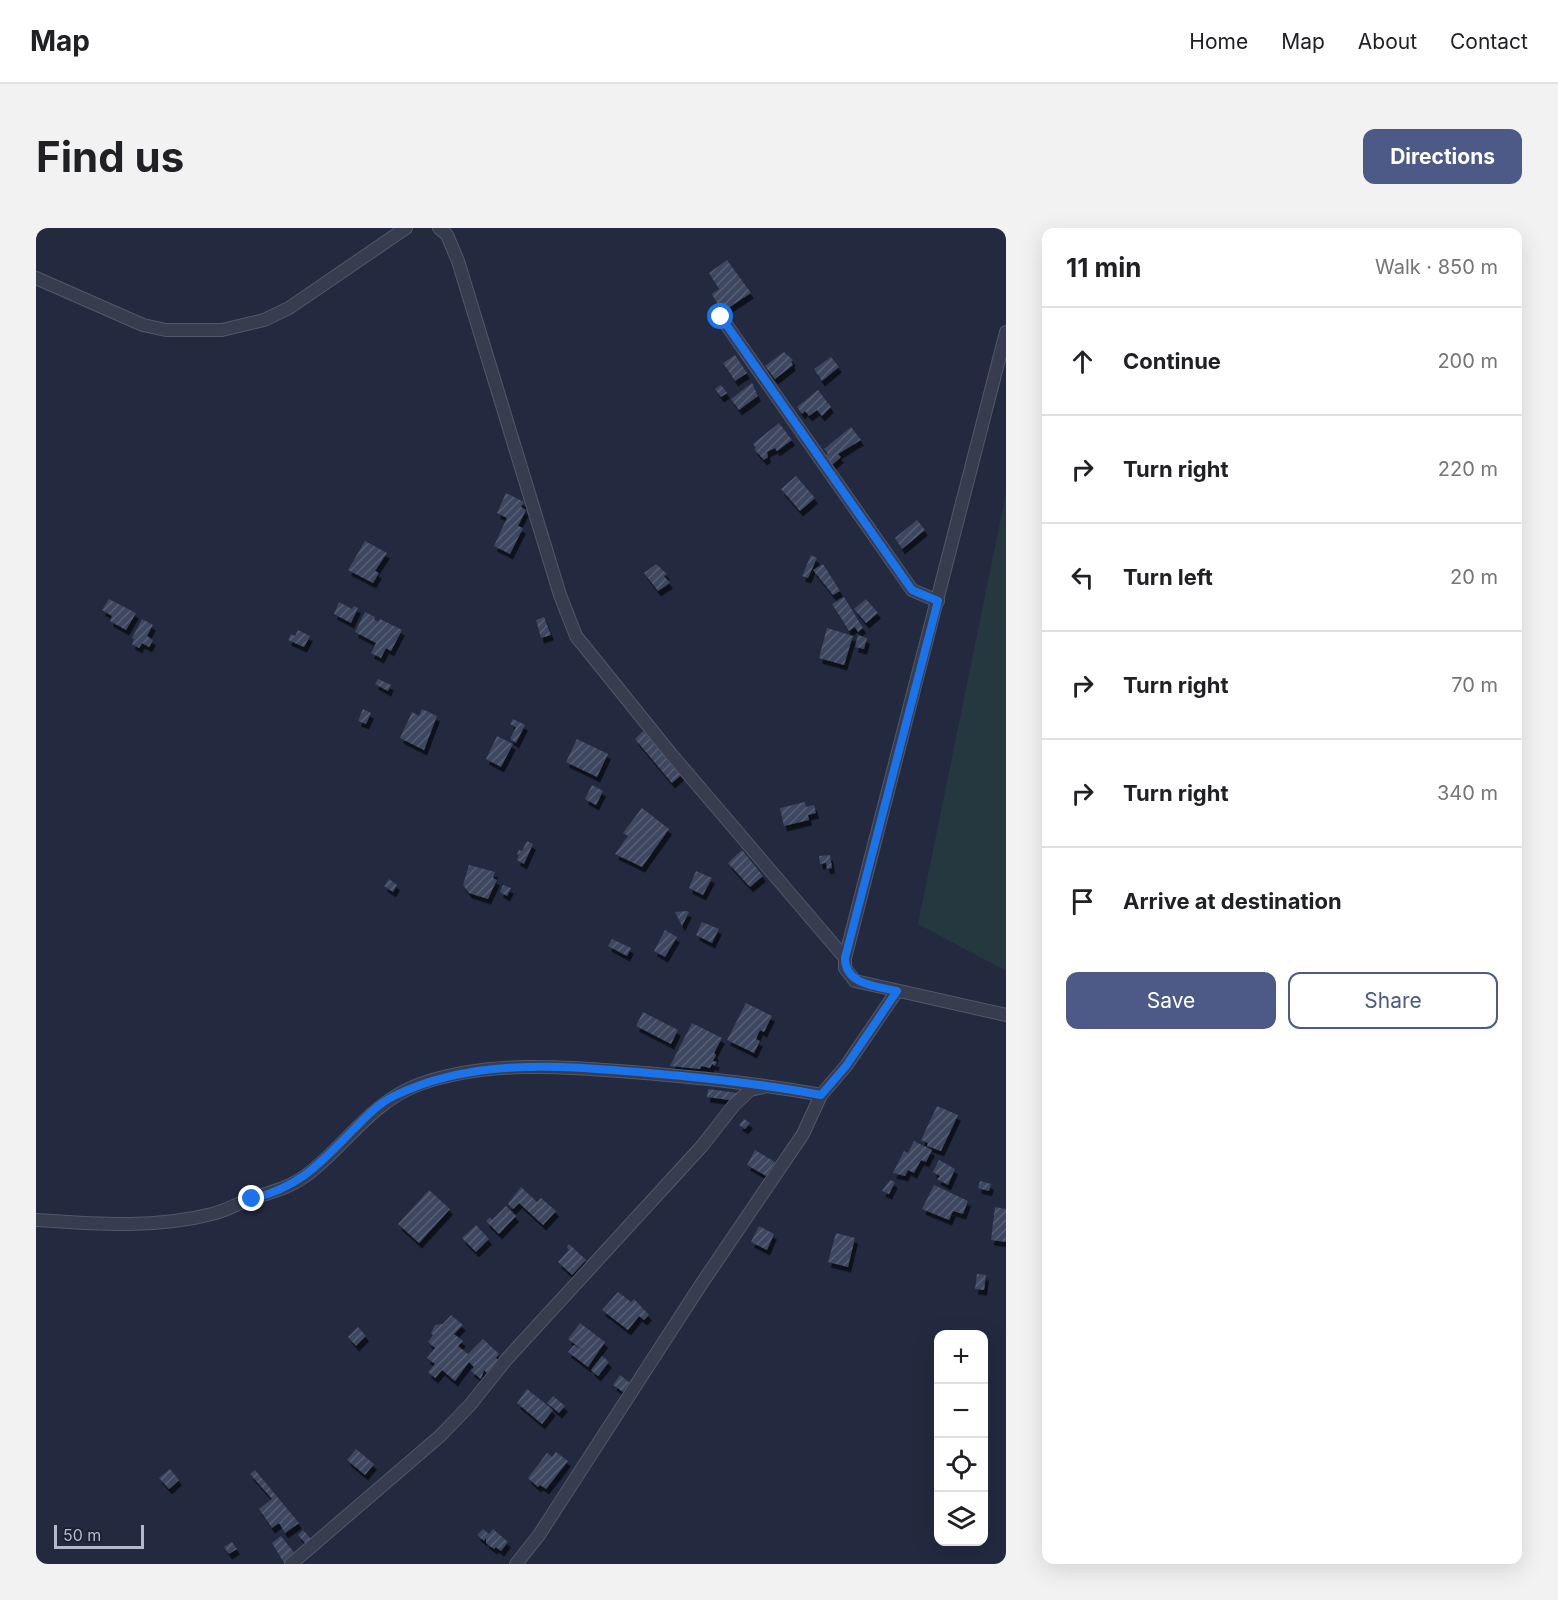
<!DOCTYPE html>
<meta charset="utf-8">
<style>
:root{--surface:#fff;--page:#f2f2f2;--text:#202124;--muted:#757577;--line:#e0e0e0;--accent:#4d5986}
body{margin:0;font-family:Inter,sans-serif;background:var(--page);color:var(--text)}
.controls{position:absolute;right:18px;bottom:18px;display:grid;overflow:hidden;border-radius:12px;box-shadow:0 6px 24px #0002}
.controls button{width:54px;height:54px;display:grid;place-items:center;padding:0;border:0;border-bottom:2px solid var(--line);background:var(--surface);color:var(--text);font:30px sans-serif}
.scale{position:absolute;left:18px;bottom:15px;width:90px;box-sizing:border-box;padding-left:6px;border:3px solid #b3b8ca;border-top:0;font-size:16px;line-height:21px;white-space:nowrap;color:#b3b8ca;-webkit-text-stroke:4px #1c2234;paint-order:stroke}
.stop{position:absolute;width:18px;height:18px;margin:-14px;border:4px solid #1a73e8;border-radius:50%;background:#fff}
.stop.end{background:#1a73e8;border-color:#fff;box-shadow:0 2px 6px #0008}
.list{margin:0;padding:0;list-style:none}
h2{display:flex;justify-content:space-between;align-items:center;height:78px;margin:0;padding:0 24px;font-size:26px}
h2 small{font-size:20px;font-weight:400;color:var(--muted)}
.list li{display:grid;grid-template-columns:39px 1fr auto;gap:18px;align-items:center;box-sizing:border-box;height:108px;padding:0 24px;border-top:2px solid var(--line)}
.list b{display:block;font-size:22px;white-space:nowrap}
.list em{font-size:20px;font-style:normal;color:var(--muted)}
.actions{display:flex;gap:12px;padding:18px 24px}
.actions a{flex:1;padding:14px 0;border:2px solid var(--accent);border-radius:12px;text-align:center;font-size:21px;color:var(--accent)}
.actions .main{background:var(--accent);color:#fff}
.icon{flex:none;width:33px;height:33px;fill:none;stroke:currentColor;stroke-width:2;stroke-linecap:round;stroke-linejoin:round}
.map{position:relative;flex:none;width:970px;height:1336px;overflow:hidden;border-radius:12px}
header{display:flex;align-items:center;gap:36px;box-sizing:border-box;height:84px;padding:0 30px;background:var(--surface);border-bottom:2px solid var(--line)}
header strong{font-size:28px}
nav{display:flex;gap:33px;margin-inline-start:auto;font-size:21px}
.intro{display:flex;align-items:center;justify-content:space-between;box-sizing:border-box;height:144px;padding:0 36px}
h1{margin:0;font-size:42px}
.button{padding:15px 27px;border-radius:12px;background:var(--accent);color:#fff;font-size:21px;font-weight:700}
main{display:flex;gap:36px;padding:0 36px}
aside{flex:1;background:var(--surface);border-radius:12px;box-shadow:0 6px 24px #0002}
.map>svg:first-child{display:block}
</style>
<header>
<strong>Map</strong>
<nav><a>Home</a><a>Map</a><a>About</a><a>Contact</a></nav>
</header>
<div class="intro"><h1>Find us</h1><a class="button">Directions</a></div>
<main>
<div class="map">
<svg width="970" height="1336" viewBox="0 0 970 1336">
<defs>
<pattern id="building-hatch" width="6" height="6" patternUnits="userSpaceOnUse" patternTransform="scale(1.5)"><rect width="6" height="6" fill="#3e4660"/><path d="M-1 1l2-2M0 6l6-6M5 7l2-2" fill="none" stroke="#585f75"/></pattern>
<filter id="shadow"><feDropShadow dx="3" dy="5.5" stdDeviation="0" flood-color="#0009"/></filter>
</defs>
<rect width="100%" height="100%" fill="#232a3f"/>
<!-- grass -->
<path fill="#253840" d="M970,265V743L882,696Z"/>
<!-- building -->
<g fill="url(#building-hatch)" filter="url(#shadow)">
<path d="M691,32L715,65L686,84L676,66L683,61L673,45Z"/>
<path d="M748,124L757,132L755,134L757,137L739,151L729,138Z"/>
<path d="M699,127L711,145L699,153L687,135Z"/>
<path d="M795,129L803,139L786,153L778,141Z"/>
<path d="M716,155L722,168L703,182L695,171Z"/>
<path d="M685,157L691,165L685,169L679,161Z"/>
<path d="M782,162L795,179L786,188L781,182L773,188L769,183L766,186L761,179Z"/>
<path d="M743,195L756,212L741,223L739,220L731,224L732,229L728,232L718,221L720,220L717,216Z"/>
<path d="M815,199L825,212L802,226L805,229L796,237L789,228L792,226L788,221Z"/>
<path d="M760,248L779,270L764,283L745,261Z"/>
<path d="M470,265L488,274L485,279L490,282L482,298L487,300L474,326L458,318L471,290L461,285Z"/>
<path d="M881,292L889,302L866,321L859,310Z"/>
<path d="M329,313L351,325L339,343L343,345L337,355L312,342Z"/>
<path d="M775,327L781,330L772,350L766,348Z"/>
<path d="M620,336L631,346L628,348L634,355L622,363L608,345Z"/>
<path d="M787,336L804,363L797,367L777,342Z"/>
<path d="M808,369L827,400L822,404L819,399L813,403L796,376Z"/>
<path d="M73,371L100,385L90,402L74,393L76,388L66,382Z"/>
<path d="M830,371L842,385L830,395L818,381Z"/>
<path d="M303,374L316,381L318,378L322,380L315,395L298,386Z"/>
<path d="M329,384L339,389L338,391L342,394L344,391L366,402L355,423L350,420L345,430L335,425L340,415L319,404Z"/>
<path d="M508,389L515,407L505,410L500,392Z"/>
<path d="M106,391L117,397L111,408L117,412L113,419L106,415L103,420L96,416L98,411L96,410Z"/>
<path d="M791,400L817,408L808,437L783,430Z"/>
<path d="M262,402L274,408L268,419L252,412L255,406L259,408Z"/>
<path d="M822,407L831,410L828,421L819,419Z"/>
<path d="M342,451L355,457L352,463L339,456Z"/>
<path d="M327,481L335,485L330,496L322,493Z"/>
<path d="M386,481L401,488L388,522L364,510L376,484L383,488Z"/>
<path d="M477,491L489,497L480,515L474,511L480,499L474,496Z"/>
<path d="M607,503L645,547L636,555L599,511Z"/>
<path d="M461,508L477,516L465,539L450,531Z"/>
<path d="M541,511L572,526L561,549L530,534Z"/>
<path d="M556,557L567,563L560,577L549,571Z"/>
<path d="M769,574L770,579L778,577L780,585L772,587L773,592L748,598L744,580Z"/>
<path d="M606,580L633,601L606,639L579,626L592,608L587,605Z"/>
<path d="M491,613L497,616L488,636L481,632L483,627L481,626L483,622L486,623Z"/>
<path d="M706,622L727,648L714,659L692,635Z"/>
<path d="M794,627L796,640L791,641L790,635L784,636L783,628Z"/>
<path d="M433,637L459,644L457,650L461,652L452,671L433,665L427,657Z"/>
<path d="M660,643L676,650L667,667L653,660Z"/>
<path d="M353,651L361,657L357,664L348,658Z"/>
<path d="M467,657L475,660L471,668L464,664Z"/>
<path d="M651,683L653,684L646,698L639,684Z"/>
<path d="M666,694L683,701L676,715L660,707Z"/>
<path d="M629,702L641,709L629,729L618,723Z"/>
<path d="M576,711L595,720L591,728L572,718Z"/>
<path d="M710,775L736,788L728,804L724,802L720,811L724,813L718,825L691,812Z"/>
<path d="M607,784L642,802L635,816L600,798Z"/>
<path d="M656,795L686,810L678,825L680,827L677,833L681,834L679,838L676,836L674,840L665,838L664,841L634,838Z"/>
<path d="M672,861L702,865L701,873L671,869Z"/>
<path d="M901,878L922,887L905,923L891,918L892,915L885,912Z"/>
<path d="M708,891L714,895L709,901L703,897Z"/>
<path d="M878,913L896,922L890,934L885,932L878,945L872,942L869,948L857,945L868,923L872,925Z"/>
<path d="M719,922L739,934L730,948L711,937Z"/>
<path d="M903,932L919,941L912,957L901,951L904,948L897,944Z"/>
<path d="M854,952L859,954L853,966L846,963Z"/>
<path d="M944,953L955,956L953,963L942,960Z"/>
<path d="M898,957L932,973L927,986L917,983L913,992L886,981Z"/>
<path d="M485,959L501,974L505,970L520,983L507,997L483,975L477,981L472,976Z"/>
<path d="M393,962L414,981L383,1015L362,996Z"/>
<path d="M470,978L480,988L463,1006L450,993L454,989L456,992Z"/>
<path d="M959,979L970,981V1014L955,1012Z"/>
<path d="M440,997L453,1011L440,1024L426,1010Z"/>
<path d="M723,998L738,1006L731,1022L715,1014Z"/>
<path d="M800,1005L819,1010L812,1039L792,1034Z"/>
<path d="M533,1016L550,1032L536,1047L522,1034L533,1022L531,1019Z"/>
<path d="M941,1046L950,1047L948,1062L939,1061Z"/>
<path d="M582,1064L595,1074L598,1071L613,1087L608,1092L603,1088L592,1102L566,1082Z"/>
<path d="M415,1087L427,1097L418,1106L427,1113L422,1118L432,1126L447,1111L463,1126L460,1130L462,1132L451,1145L448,1142L445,1151L435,1143L438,1139L433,1134L419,1153L406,1142L399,1150L392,1144L399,1136L391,1130L399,1120L392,1114L397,1107L395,1105L399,1097L407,1096Z"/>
<path d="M544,1095L569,1114L552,1139L532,1124L538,1117L549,1124L532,1111Z"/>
<path d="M322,1099L330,1108L320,1118L312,1109Z"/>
<path d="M566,1128L573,1134L562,1148L555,1142Z"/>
<path d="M584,1147L594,1155L587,1164L577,1157Z"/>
<path d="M491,1161L517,1182L506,1196L481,1175Z"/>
<path d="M517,1168L529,1178L523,1185L511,1175Z"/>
<path d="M320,1221L338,1236L329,1247L311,1232Z"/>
<path d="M520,1224L532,1233L510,1261L504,1257L502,1259L492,1250L511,1225L516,1229Z"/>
<path d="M134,1241L143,1252L133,1261L123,1250Z"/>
<path d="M219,1242L263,1295L249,1305L243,1295L236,1300L223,1281L236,1271L214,1246Z"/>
<path d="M447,1301L453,1306L457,1301L472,1314L465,1323L460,1319L458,1321L450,1315V1310L448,1313L441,1307Z"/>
<path d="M267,1302L275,1311L270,1316L262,1307Z"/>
<path d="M245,1308L260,1327L248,1335L236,1315Z"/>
<path d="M196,1314L201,1321L193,1326L188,1319Z"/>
</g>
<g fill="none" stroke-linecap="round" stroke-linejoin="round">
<!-- minor casing -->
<g stroke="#52586a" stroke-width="14">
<g id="minor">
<path d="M403,0L411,7L422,33L524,367L540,408L635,526L809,730"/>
<path d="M0,50L107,97L130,102H186L228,92L253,80L370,0"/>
<path d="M685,89L876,362L902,373"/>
<path d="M970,104L809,730V740L819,753L970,787"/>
<path d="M0,992C59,996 118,1001 176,986C189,983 201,976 214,971C235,964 254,960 272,946C311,916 335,874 384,856C456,831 535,839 609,845C668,850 727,856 785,867"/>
<path d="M255,1336L404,1208L434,1177L469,1133L666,918L698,877L714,862L727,859"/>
<path d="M480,1336L503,1307L664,1058L767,906L785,867L810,838L861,763"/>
</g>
</g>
<!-- minor -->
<use href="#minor" stroke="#373d4f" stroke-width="12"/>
</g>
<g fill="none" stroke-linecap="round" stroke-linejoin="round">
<!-- route -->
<path stroke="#1a73e8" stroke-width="8" d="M216,971C266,958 284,935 319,900C330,889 343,875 358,868C437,829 528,838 613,845C671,850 728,856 785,867L810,838L861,763C840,758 809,757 809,730L902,373L876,362L685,89"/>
</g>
</svg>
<div class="controls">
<button>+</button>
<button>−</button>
<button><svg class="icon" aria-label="locate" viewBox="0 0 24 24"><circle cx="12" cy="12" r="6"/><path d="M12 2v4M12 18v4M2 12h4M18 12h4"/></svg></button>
<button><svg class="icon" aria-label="layers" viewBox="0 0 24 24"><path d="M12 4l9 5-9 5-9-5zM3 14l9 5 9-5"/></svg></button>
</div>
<div class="scale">50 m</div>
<div class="stop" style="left:685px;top:89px"></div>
<div class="stop end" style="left:216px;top:971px"></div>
</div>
<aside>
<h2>11 min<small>Walk · 850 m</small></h2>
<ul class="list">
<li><svg class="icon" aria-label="ahead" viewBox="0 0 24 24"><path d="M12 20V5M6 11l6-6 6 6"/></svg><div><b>Continue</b></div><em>200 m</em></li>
<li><svg class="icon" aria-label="right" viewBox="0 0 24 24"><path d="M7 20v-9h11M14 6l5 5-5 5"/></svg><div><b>Turn right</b></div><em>220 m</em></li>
<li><svg class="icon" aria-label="left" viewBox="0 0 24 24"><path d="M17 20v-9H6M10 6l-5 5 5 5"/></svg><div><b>Turn left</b></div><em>20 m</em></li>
<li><svg class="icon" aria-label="right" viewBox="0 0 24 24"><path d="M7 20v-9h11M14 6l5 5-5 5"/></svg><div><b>Turn right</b></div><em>70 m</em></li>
<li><svg class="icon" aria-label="right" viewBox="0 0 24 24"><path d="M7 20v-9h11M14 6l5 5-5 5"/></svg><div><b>Turn right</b></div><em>340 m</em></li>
<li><svg class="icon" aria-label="arrive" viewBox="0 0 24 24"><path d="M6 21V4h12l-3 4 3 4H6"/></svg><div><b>Arrive at destination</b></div></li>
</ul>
<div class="actions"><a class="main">Save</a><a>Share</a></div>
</aside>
</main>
